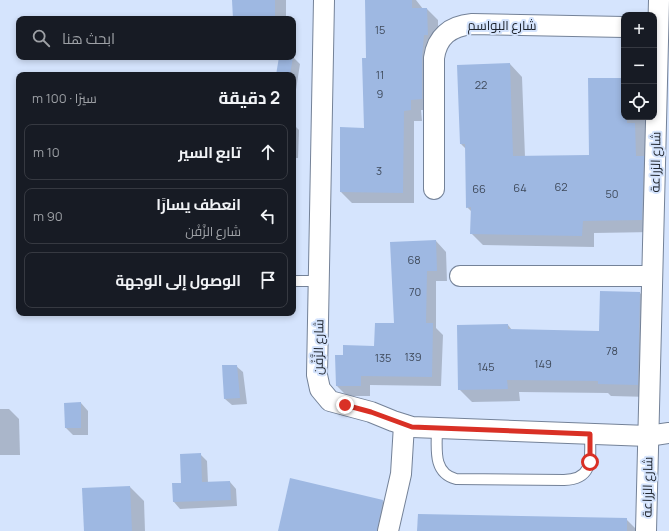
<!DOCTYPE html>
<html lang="ar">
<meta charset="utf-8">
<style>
:root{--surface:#171b24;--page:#20242c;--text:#f1f3f6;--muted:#9ea1a6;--line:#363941}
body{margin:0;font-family:Manrope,Cairo,sans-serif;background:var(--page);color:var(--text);direction:rtl}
.controls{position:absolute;right:12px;top:12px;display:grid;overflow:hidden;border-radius:8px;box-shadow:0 2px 6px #0003}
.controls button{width:36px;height:36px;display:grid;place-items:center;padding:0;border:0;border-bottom:1px solid var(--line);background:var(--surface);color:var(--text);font:20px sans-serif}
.stop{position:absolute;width:12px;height:12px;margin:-9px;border:3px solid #d93025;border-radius:50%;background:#fff}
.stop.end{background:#d93025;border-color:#fff;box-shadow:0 1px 4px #0008}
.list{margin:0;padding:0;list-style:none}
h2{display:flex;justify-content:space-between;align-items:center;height:52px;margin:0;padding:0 16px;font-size:17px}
h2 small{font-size:13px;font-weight:400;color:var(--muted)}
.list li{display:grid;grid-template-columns:26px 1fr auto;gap:12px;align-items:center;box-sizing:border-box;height:56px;margin:0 8px 8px;padding:0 8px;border:1px solid var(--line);border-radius:8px}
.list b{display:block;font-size:15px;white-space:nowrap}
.list p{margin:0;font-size:13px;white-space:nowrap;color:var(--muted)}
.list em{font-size:13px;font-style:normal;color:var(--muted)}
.icon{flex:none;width:22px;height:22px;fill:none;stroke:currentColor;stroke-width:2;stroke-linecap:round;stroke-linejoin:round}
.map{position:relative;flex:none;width:669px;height:531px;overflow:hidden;direction:ltr}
.search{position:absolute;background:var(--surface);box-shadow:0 2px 6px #0003;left:16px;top:16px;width:280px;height:44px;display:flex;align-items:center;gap:10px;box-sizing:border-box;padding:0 14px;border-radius:8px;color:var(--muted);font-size:15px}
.panel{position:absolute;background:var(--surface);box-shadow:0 2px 6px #0003;left:16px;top:72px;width:280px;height:244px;border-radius:8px;direction:rtl}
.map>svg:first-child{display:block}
</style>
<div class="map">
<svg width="669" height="531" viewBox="0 0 669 531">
<rect width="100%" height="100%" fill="#d5e4fd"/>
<!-- shadow -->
<g fill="#0003">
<path d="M233,0H286V19H234Z"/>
<path d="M366,0H416L423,9H427L438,20V45L433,110H421L422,121H414V203H352L341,192L365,129L367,59Z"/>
<path d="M280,57H293L300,64L293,109V75H277Z"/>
<path d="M510,64L522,77L525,157L590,156L624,79V117H647L654,232L594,233V247L483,245L471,233L472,212L467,207L466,149L461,144Z"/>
<path d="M293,124L299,130L298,158H293Z"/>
<path d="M436,241L446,252L447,281H436V328L443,335L441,386L370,385V396H347L337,386L336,356H344L375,347L395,324Z"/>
<path d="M640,293L652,305L650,397L611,396L608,393L519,392L520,401L472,402L459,389L508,325L512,330L600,332Z"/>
<path d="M236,366L243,372L247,404L232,405L225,399Z"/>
<path d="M81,403L88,411V435H73L66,428Z"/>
<path d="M0,409H9L19,419L20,455H0Z"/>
<path d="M200,454L207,461L208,483L230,482L236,489L237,506L180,509L174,502L173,484H182Z"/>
<path d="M130,487L144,501L145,531H85Z"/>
<path d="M383,501L393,511L390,531H279Z"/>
<path d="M626,519L638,531H418Z"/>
</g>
<!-- building -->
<g fill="#9eb8e2">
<path d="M232,0H275V19H233Z"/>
<path d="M365,0H412V8H427L428,35H424L422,58V99L411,100V110L404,111L403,193L340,192V127L364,128L362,58H366Z"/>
<path d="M279,57H293L290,75H276Z"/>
<path d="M510,63L513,156L589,155L588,78H624V117H627V123H635L636,156H644L642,220L583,221L582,236L470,234L471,207L466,208L465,144H460L457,65Z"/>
<path d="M436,240L437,271H427L426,323H433L432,377L361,376V386H336L335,355H343V345L374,346L375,323H394L390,242Z"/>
<path d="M600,291L640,292L638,385L598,384V381L507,380L508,389L458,390L457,325L508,324V329L599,331Z"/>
<path d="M222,365H237L240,398L224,399Z"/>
<path d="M81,402V428H65L64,403Z"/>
<path d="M201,453L202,482L230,481L231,500L173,502L172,483H181L180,454Z"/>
<path d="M290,478L383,500L377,531H278Z"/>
<path d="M130,486L132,531H84L82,488Z"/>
<path d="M418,514L627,518V531H417Z"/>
</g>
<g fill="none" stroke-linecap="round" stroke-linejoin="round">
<!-- lane casing -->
<g stroke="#748298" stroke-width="12">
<g id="lane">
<path d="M293,281H319"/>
<path d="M437,428C437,447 432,473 456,479L564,480C595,479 590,457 590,434"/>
</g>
</g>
<!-- street casing -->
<g stroke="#748298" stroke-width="22">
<g id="street">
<path d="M324,0L317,375L320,389L330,401L371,412L393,421L412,427L648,436L669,433"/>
<path d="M434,189V58C437,37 450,26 472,24L624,27"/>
<path d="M460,276H652"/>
<path d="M388,531L401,474L404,425"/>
<path d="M646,531L659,0"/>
</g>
</g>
<!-- lane -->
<use href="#lane" stroke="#fff" stroke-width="10"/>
<!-- street -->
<use href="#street" stroke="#fff" stroke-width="20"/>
</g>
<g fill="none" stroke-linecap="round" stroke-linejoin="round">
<!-- route -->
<path stroke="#d93025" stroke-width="5" d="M345,405L371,412L412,427L590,434V462"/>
</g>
<g text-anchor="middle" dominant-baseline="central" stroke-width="4" stroke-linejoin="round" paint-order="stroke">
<!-- number labels -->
<g font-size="11" fill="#3e495a">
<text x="380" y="29">15</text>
<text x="380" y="74">11</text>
<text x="481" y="84">22</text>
<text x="380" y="93">9</text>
<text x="379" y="170">3</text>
<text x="561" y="186">62</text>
<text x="520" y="187">64</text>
<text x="479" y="188">66</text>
<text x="612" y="193">50</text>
<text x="414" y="259">68</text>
<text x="415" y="291">70</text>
<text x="612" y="350">78</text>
<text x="413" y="356">139</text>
<text x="383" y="357">135</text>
<text x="543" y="363">149</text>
<text x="486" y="366">145</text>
</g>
<!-- street labels -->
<g font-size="13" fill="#1e242d" stroke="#d5e4fd">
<text x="502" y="25">شارع البواسم</text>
<text transform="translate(655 162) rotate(-89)">شارع الزراعة</text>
<text transform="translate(318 347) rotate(-89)">شارع الزَّفْن</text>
<text transform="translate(647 487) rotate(-89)">شارع الزراعة</text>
</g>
</g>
</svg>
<div class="controls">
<button>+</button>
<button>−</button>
<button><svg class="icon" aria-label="locate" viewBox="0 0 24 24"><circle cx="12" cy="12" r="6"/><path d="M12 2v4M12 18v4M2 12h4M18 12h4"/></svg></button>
</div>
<div class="stop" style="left:590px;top:462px"></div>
<div class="stop end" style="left:345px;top:405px"></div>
<div class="search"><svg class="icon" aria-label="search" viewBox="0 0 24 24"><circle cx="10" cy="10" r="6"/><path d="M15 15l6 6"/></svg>ابحث هنا</div>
<section class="panel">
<h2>2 دقيقة<small>سيرًا · 100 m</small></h2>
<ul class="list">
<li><svg class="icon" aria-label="ahead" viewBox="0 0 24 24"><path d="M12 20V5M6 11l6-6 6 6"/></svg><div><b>تابع السير</b></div><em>10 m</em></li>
<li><svg class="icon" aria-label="left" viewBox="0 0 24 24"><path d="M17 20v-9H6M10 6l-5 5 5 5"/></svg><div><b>انعطف يسارًا</b><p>شارع الزَّفْن</p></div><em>90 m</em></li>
<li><svg class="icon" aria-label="arrive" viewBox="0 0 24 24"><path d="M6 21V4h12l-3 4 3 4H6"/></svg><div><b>الوصول إلى الوجهة</b></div></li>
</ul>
</section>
</div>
